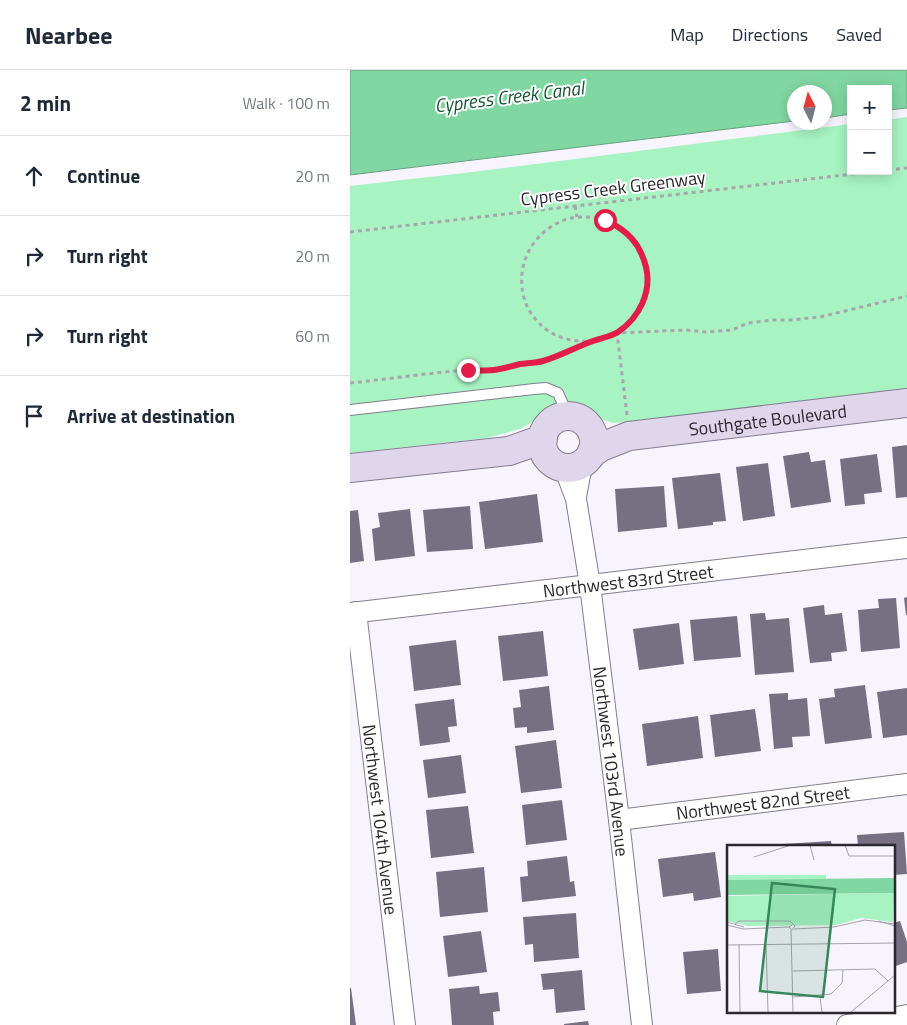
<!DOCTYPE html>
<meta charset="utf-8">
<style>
:root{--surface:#fff;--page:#f6f6f7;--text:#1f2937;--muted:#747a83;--line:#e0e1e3}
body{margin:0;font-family:"Titillium Web",sans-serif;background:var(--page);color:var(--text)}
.controls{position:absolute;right:15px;top:15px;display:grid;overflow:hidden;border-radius:0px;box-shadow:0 2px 12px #0003}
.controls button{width:45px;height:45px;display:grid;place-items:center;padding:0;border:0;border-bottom:1px solid var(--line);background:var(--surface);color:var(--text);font:25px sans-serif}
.compass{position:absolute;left:437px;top:15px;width:45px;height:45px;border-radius:50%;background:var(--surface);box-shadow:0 2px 12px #0003;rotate:354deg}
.stop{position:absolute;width:15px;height:15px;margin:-11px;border:4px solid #e11d48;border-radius:50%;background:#fff}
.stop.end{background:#e11d48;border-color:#fff;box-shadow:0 1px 5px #0008}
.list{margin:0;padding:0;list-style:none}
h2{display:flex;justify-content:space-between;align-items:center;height:65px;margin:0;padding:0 20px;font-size:21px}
h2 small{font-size:16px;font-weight:400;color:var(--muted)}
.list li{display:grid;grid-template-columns:32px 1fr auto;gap:15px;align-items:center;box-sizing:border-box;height:80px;padding:0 20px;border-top:1px solid var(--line)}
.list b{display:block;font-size:19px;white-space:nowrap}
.list em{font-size:16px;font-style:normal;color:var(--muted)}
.icon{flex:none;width:28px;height:28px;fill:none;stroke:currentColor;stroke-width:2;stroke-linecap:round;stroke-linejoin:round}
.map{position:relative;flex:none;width:557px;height:955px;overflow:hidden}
header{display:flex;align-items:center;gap:30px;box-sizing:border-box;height:70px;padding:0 25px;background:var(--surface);border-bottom:1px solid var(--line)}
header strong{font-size:24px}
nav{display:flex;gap:28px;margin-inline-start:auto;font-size:18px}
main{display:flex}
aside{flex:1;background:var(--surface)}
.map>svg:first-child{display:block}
</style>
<header>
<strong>Nearbee</strong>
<nav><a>Map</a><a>Directions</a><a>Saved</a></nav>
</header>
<main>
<aside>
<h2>2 min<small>Walk · 100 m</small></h2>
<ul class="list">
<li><svg class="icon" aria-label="ahead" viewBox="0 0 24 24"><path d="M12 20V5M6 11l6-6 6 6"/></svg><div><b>Continue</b></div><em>20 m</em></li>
<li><svg class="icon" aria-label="right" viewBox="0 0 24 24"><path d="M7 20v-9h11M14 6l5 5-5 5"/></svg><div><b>Turn right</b></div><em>20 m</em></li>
<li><svg class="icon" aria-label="right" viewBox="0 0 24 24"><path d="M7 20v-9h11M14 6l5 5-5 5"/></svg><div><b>Turn right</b></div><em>60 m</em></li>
<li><svg class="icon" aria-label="arrive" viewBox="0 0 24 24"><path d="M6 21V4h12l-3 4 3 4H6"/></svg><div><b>Arrive at destination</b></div></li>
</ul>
</aside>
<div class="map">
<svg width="557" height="955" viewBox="0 0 557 955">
<rect width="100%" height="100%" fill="#f7f4fd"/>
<!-- green -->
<path fill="#a7f3c2" d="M557,47V318L297,351L263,353L245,347L228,338L200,342L170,359L137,368L0,383V116L114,103L501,54V101H538V50Z"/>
<!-- water -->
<path fill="#81d7a2" stroke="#67a280" d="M0,0H557V38L538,40V19H501V44L475,48L474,22H444V51L0,105Z"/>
<!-- building -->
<g fill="#777083">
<path d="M557,375V427L546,428L542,377Z"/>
<path d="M459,382L461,392L475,390L481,432L441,438L433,386Z"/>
<path d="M527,384L532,422L514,424L515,434L495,436L490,389Z"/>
<path d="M418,393L425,446L393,451L386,397Z"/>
<path d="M370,403L376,451L363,452V455L328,459L322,408Z"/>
<path d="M314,416L317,457L268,462L265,419Z"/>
<path d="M187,424L193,472L135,479L129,432Z"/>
<path d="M120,436L123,479L77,482L73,440Z"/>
<path d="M60,439L65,486L25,491L22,459L30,457L28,443Z"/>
<path d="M8,440L14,491L0,493V441Z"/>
<path d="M557,527V545H556L554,528Z"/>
<path d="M546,528L550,578L511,582L508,540L529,538L528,529Z"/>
<path d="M474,535L475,545L492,543L497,581L481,583L482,591L460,593L453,538Z"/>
<path d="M415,543L416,550L439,548L444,602L405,605L400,544Z"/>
<path d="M387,546L391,587L344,591L340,550Z"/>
<path d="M329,553L334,594L289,600L283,559Z"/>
<path d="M193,561L198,606L153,611L148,566Z"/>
<path d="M106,570L111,615L64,621L59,576Z"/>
<path d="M515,615L522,668L475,674L469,629L485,627L484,619Z"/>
<path d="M199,616L204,660L177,663V657L165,658L163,638L171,637L169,620Z"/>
<path d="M557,618V665L533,668L527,622Z"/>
<path d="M438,623V630L457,628L460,666L442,667L443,677L424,679L419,624Z"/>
<path d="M104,629L107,656L98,657L100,672L70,676L65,634Z"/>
<path d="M405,639L411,681L365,687L360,645Z"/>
<path d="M348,646L353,688L297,696L292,654Z"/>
<path d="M206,670L212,718L171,723L165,676Z"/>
<path d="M111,685L116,723L78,728L73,690Z"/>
<path d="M212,730L217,770L176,775L172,735Z"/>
<path d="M118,736L124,783L81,788L76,740Z"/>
<path d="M554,762L557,804L543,805V776H508L507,765Z"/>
<path d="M481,771L482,776H434V774Z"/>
<path d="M365,782L371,827L344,831L343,823L313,827L308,789Z"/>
<path d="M217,786L220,812L224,811L226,826L172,832L170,807L178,806L177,791Z"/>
<path d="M134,797L138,842L90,847L86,802Z"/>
<path d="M226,843L229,888L184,892L183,874L175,875L173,847Z"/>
<path d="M550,851L557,872V892L543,897V853Z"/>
<path d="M131,861L137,902L98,907L93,866Z"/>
<path d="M368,879L371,921L337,924L333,882Z"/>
<path d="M232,900L235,940L206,943L204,919L193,920L191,904Z"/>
<path d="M129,916L130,924L148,922L150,941L143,942L144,955H102L99,919Z"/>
<path d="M0,918H1L6,955H0Z"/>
<path d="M238,951L239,955H214V954Z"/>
</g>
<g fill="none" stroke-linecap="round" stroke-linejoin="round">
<!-- lane casing -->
<g stroke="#847c90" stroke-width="12">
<path id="lane" d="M0,340L184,319L196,318L208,323L218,346"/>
</g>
<!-- street casing -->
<g stroke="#847c90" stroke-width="22">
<g id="street">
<path id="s1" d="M214,397L226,429L240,515L269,750L292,955"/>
<path d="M226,427L232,394"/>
<path id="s2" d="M6,542L55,955"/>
<path id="s3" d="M0,543L557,478"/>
<path id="s4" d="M269,750L557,714"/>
<path d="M497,955L524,952L557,945"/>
</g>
</g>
<!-- secondary casing -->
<g stroke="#847c90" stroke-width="30">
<g id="secondary">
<circle cx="218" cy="372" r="26"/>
<path id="s5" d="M241,384L251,377L279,366L557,333"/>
<path d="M0,398L159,381L193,369"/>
</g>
</g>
<!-- path -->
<g stroke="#a8a5ad" stroke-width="3" stroke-dasharray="4 4" stroke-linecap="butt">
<path d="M538,100L557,98"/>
<path d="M225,136L227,147"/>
<path d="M0,162L529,101"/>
<path d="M0,313C39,309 78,303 117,300C125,300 134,301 143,300C153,299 163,295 173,294C179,293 185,293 191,292C208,287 225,279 241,272C249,269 258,268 266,264C323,232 298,146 233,147C220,147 208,151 198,159C163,184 162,238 200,262C213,270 228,272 243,271"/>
<path d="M277,345L267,263L336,260L356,262L382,260L398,253L423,250H441L470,247L557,226"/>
</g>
<!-- lane -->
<use href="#lane" stroke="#fff" stroke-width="10"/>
<!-- street -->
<use href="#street" stroke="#fff" stroke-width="20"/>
<!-- secondary -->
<use href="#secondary" stroke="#e0d6ec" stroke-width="28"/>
</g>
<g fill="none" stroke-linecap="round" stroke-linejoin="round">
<!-- route -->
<path stroke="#e11d48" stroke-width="6" d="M118,300C126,300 136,301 144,300C153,299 162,296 170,294C178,293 186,293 193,291C210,286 226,277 243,271C251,268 260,267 268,262C289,248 302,222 296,197C290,173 277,160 255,150"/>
</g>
<g text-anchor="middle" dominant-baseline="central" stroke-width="4" stroke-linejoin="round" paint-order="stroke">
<!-- street labels -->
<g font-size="18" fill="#2b2830" stroke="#fff">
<text transform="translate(263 118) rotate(-7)">Cypress Creek Greenway</text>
<text stroke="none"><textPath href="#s5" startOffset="182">Southgate Boulevard</textPath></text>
<text stroke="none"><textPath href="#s3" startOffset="280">Northwest 83rd Street</textPath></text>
<text stroke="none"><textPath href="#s1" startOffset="299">Northwest 103rd Avenue</textPath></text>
<text stroke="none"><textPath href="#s4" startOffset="145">Northwest 82nd Street</textPath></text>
<text stroke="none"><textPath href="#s2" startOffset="209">Northwest 104th Avenue</textPath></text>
</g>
<!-- water labels -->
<g font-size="19" font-style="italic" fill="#155533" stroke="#fff">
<text transform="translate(159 26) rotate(-7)">Cypress Creek Canal</text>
</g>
</g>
<!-- overview -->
<g transform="translate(377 775)">
<rect width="168" height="168" fill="#f7f4fd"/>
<path d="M0,30H99V34L0,35ZM167,48L166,77L134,73L109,80L21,81L0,76V51Z" fill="#a7f3c2"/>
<path d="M167,33V48L0,50V35Z" fill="#81d7a2"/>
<path fill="none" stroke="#a5a2ab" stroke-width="1" d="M83,0L87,15M118,0L122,11H168M27,12L64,0M151,76L168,81M0,77L17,82M8,79L12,76H63L68,81L65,85L62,82L65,80M0,80L16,84L62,82M67,84L107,82L138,75L168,79M64,85L66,167M12,99L13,167M39,99L41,167M0,100L168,98M66,126L148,124L161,136M66,152L104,149L115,138L116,125M93,152L95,167M124,167L168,130"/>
<path fill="#358759" fill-opacity="0.15" stroke="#358759" stroke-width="2.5" d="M45,38L108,44L96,152L33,146Z"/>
<rect width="168" height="168" fill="none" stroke="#2b2830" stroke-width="2.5"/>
</g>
</svg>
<div class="controls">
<button>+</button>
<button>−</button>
</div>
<svg class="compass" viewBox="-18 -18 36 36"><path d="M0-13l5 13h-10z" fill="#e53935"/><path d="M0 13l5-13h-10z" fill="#747a83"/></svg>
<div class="stop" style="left:255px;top:150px"></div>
<div class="stop end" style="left:118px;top:300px"></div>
</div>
</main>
